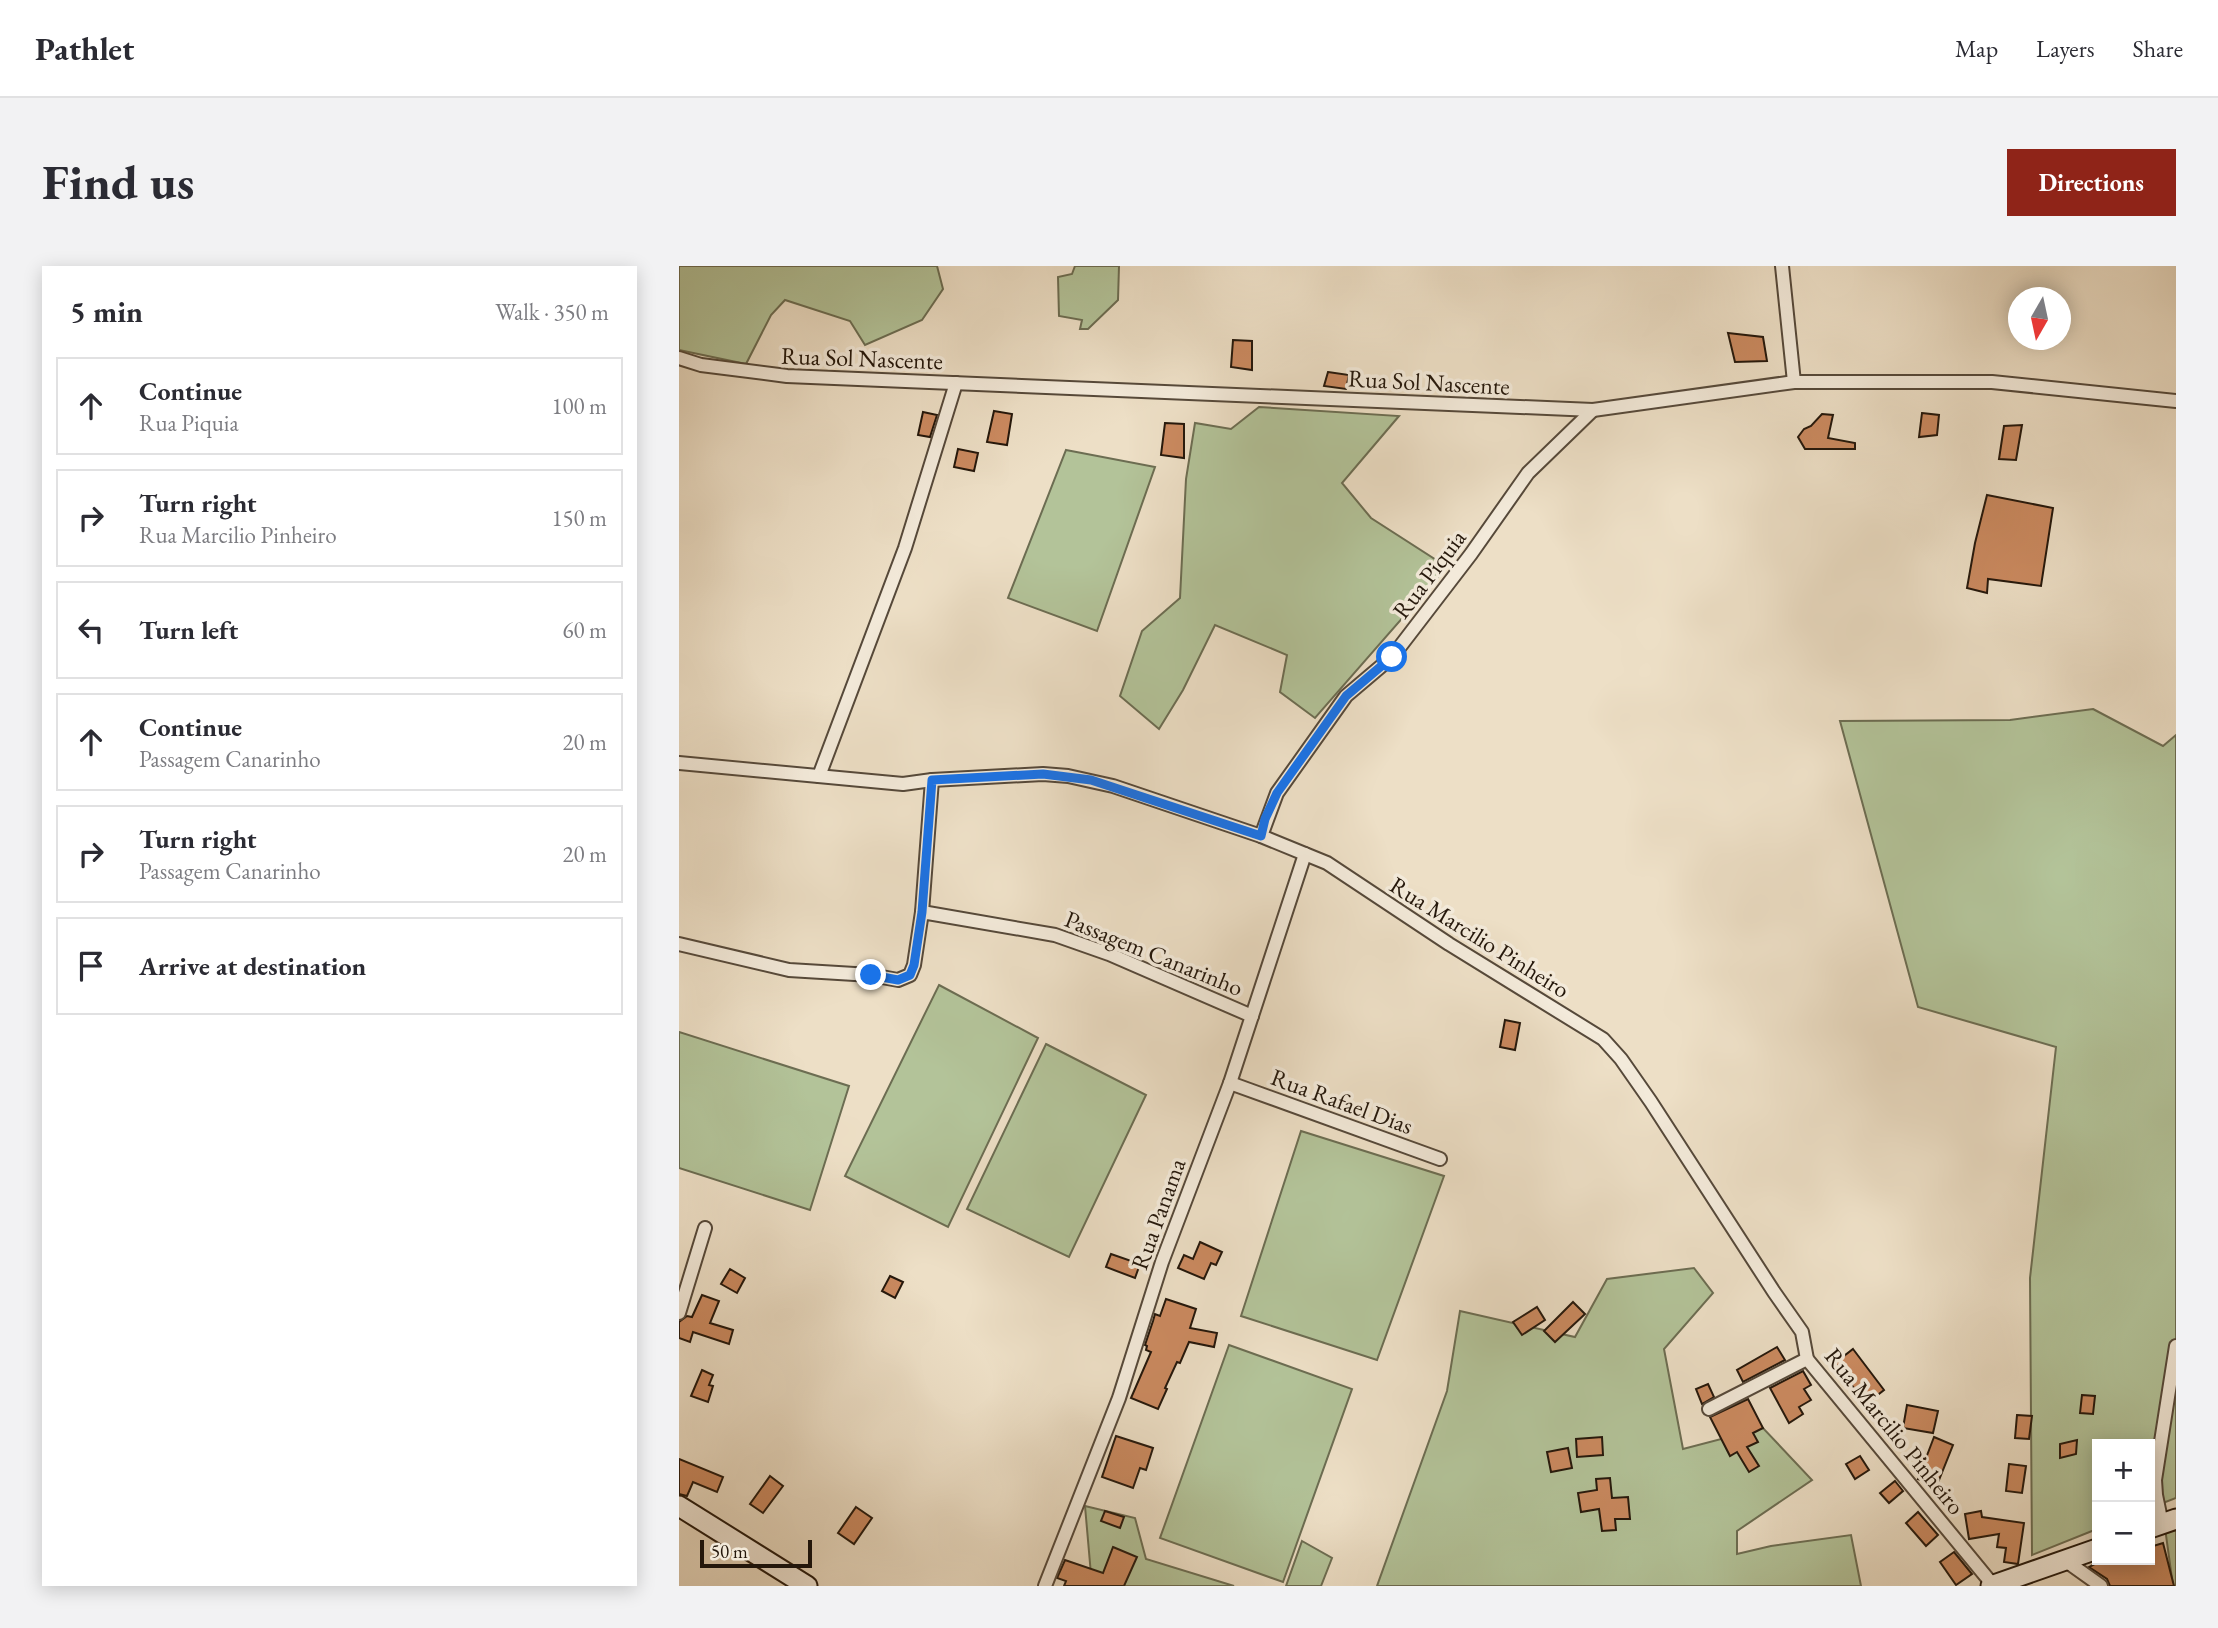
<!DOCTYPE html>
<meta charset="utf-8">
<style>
:root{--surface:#fff;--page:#f2f2f3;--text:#2b2b33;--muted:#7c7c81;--line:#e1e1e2;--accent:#8f2418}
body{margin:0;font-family:"EB Garamond",serif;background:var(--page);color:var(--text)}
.controls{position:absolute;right:21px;bottom:21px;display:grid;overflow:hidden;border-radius:0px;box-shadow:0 4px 18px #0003}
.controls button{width:63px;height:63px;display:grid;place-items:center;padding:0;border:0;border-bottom:2px solid var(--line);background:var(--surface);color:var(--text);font:35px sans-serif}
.compass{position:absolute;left:1329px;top:21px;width:63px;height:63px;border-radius:50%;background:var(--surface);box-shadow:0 4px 18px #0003;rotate:189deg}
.scale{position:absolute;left:21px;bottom:18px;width:112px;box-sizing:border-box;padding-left:7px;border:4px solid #24170b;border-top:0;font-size:19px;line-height:24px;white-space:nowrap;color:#24170b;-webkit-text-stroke:5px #f3eada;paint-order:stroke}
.stop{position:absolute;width:21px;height:21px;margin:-16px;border:5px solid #1a73e8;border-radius:50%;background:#fff}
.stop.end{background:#1a73e8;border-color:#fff;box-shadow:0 2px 7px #0008}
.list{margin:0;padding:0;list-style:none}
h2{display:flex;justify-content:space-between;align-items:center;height:91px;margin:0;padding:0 28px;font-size:30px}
h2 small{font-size:23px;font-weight:400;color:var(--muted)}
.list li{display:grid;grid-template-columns:46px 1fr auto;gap:21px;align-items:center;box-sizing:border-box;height:98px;margin:0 14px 14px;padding:0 14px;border:2px solid var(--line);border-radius:0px}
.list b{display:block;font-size:26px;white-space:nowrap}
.list p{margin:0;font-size:23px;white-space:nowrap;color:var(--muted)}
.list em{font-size:23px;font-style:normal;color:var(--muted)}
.icon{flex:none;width:38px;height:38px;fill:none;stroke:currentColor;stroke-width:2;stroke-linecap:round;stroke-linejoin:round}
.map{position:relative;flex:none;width:1497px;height:1320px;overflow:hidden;border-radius:0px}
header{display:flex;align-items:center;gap:42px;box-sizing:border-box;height:98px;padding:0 35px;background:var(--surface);border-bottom:2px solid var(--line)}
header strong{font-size:33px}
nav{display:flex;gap:38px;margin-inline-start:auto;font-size:24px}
.intro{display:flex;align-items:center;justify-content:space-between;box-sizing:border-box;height:168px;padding:0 42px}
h1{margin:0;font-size:49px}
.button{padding:18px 32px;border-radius:0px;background:var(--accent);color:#fff;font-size:24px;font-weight:700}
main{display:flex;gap:42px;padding:0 42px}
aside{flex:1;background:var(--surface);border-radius:0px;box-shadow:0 4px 18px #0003}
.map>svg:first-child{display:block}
</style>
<header>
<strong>Pathlet</strong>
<nav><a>Map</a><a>Layers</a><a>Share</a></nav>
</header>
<div class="intro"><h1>Find us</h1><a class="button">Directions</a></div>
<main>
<aside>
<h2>5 min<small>Walk · 350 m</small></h2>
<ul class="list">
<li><svg class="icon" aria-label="ahead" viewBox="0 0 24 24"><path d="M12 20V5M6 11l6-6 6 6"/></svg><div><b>Continue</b><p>Rua Piquia</p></div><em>100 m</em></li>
<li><svg class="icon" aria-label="right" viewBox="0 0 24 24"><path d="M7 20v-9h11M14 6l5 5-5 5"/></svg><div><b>Turn right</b><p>Rua Marcilio Pinheiro</p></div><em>150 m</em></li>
<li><svg class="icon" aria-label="left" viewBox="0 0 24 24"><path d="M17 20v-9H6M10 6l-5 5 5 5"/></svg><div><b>Turn left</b></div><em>60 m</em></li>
<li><svg class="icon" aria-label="ahead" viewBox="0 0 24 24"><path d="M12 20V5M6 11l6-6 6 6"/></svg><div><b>Continue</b><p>Passagem Canarinho</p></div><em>20 m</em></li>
<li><svg class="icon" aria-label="right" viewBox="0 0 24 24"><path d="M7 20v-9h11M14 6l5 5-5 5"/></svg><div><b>Turn right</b><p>Passagem Canarinho</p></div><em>20 m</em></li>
<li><svg class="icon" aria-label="arrive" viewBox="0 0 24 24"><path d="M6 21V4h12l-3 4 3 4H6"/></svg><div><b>Arrive at destination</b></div></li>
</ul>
</aside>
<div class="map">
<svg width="1497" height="1320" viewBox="0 0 1497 1320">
<rect width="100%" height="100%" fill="#eddfc6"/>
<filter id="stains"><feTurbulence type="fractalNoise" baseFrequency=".00286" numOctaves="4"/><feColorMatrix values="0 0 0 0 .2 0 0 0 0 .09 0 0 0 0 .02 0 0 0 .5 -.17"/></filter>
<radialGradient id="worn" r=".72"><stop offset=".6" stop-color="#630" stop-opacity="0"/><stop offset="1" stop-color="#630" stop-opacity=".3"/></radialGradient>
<!-- green -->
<g fill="#b3c399" stroke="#6c6d52" stroke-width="2">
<path d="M0,0H258L264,23L243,54L186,79L171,55L106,34L92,49L67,98L0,84Z"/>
<path d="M396,0H440L439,34L409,63H401L403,54L380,50L379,11L393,8Z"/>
<path d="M580,141L720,150L663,217L692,252L768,301L636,452L601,426L608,389L536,359L504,424L480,463L441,430L463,365L501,332L507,213L516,157L552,163Z"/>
<path d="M387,184L476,201L418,365L329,332Z"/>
<path d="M1414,443L1484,480L1497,469V1232L1471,1242V1178H1418V1263L1353,1289L1351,1012L1377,781L1239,741L1161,455L1331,454Z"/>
<path d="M260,719L359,772L269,961L166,910Z"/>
<path d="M0,766L170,820L131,944L0,902Z"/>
<path d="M367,778L467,829L390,991L288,943Z"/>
<path d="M622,865L765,910L698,1094L562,1050Z"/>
<path d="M1015,1002L1034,1027L985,1083L1004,1183L1084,1162L1133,1214L1058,1265V1288L1092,1280L1172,1269L1182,1320H698L768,1125L781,1045L896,1071L928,1013Z"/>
<path d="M550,1079L673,1123L604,1316L481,1272Z"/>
<path d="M406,1240L456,1252L467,1293L555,1320H413Z"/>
<path d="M1497,1258V1320H1494L1486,1262Z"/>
<path d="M623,1275L653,1292L642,1320H607Z"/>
</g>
<!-- building -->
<g fill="#cb8a60" stroke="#24170b" stroke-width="2">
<path d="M1049,67L1084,71L1088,95L1056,96Z"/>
<path d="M554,74L573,75V104L552,101Z"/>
<path d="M649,106L670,109L667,123L645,120Z"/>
<path d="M315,145L333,148L328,179L308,176Z"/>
<path d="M244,146L258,149L251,171L239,169Z"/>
<path d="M1243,147L1260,149L1258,169L1240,171Z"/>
<path d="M1143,148L1154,149L1149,172L1176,177V183H1126L1119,171L1125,163L1132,160Z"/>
<path d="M486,157L505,158V192L482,189Z"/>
<path d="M1343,159L1337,194L1320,193L1325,160Z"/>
<path d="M279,183L299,187L295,205L275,201Z"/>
<path d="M1308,229L1374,242L1362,320L1309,313L1308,327L1288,322L1296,277Z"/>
<path d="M826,754L841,757L836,784L821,781Z"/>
<path d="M521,976L543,986L537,999L532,997L525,1013L499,1002L505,989L514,993Z"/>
<path d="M432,988L461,998L456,1012L427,1001Z"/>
<path d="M51,1003L66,1012L58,1027L42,1018Z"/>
<path d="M211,1010L224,1016L216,1032L203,1025Z"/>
<path d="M23,1029L40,1035L31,1057L54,1064L50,1078L14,1066L11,1076L0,1072V1056L8,1050L13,1051Z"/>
<path d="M487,1033L517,1043L511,1062L538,1067L535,1081L510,1076L501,1097L498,1096L486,1122L488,1123L479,1143L452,1132L472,1086L467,1084L468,1080L466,1079L474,1055L476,1048L481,1050Z"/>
<path d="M894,1036L906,1048L876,1076L865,1065Z"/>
<path d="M858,1041L866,1054L843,1069L834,1056Z"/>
<path d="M1098,1081L1106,1094L1064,1116L1058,1104Z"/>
<path d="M1174,1083L1205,1124L1187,1138L1156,1097Z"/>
<path d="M23,1104L34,1109L30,1119L34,1120L29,1136L12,1130Z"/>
<path d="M1124,1105L1132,1119L1125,1123L1132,1134L1120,1141L1124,1148L1110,1157L1091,1122Z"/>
<path d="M1029,1118L1035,1131L1023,1138L1017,1123Z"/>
<path d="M1403,1129L1416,1130L1414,1148L1401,1147Z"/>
<path d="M1069,1133L1084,1162L1074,1167L1079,1176L1068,1181L1080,1200L1070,1206L1058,1186L1051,1190L1031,1151Z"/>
<path d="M1228,1139L1259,1145L1254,1167L1224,1162Z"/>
<path d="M1338,1149L1353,1150L1350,1173L1336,1172Z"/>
<path d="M437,1170L474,1182L467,1204L461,1202L454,1222L423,1211Z"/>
<path d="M923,1171L924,1189L898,1191L897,1173Z"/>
<path d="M1255,1171L1274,1179L1258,1219L1239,1213Z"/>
<path d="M1398,1174L1397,1188L1381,1192V1178Z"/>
<path d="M889,1182L893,1202L872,1206L868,1186Z"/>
<path d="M1181,1190L1190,1204L1176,1213L1167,1198Z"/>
<path d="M0,1193L44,1211L38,1226L14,1216L8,1230L0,1228Z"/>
<path d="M1330,1198L1347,1200L1343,1227L1327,1225Z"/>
<path d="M91,1210L104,1220L84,1247L71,1238Z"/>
<path d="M931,1212L933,1232L949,1231L951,1253H936L937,1264L923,1265L920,1243L902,1246L899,1227L918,1224L917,1213Z"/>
<path d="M1216,1215L1224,1225L1210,1237L1201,1227Z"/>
<path d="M177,1241L193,1252L175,1278L159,1267Z"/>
<path d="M426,1245L445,1251L441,1262L422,1255Z"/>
<path d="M1302,1245L1303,1251L1345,1257L1339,1298L1325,1296L1327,1282L1318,1281L1320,1268L1290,1273L1286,1248Z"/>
<path d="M1239,1246L1259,1269L1247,1280L1227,1257Z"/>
<path d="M1484,1277L1495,1320H1431L1428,1313L1410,1301L1423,1294H1471V1281Z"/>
<path d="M434,1281L458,1291L445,1320H385L387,1315L378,1312L386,1294L424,1307Z"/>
<path d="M1275,1286L1293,1308L1277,1319L1261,1296Z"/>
</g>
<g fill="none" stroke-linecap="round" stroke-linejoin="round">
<!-- street casing -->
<g stroke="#56493a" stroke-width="16">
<g id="street">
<path d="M1103,0L1115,116"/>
<path d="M0,92L22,99L108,110L914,144L1115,116H1313L1497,135"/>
<path d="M0,497L224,518L253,514L364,508L389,510L434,520L582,570L648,597L770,678L924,773L942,793L972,836L1095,1026L1123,1066L1128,1093L1314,1319"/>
<path d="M140,510L226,282L277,117"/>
<path d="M582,570L598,527L667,430L713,391L792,288L849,207L914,144"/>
<path d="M243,646L253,514"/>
<path d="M0,678L110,704L192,709L219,714L231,709L235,699L243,646L376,669L430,688L573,750"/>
<path d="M551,817L761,893"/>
<path d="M0,1047L26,962"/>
<path d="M1030,1143L1128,1093"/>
<path d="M1483,1258L1477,1229L1476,1214L1497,1080"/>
<path d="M1387,1295L1422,1320"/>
<path d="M366,1320L440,1132L483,996L551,817L626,588"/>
</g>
</g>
<!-- secondary casing -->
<g stroke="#24170b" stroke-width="23">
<g id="secondary">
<path d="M0,1240L128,1320"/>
<path d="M1471,1262L1497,1253"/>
<path d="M1312,1320L1418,1283"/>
</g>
</g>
<!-- street -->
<use href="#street" stroke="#f3eada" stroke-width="12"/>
<!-- secondary -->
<use href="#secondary" stroke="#f3eada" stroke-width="19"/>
</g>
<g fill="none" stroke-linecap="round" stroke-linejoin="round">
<!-- route -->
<path stroke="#1a73e8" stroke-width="9" d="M192,709L219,714L231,709L235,699L243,646L253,514L364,508L412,514L582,570L586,553L598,527L667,430L713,391"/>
</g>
<g text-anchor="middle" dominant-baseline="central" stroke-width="7" stroke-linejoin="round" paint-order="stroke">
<!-- street labels -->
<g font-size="24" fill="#24170b" stroke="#f3eada">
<text transform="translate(183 92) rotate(2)">Rua Sol Nascente</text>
<text transform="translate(750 116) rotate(3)">Rua Sol Nascente</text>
<text transform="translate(750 308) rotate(-53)">Rua Piquia</text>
<text transform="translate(801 671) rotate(32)">Rua Marcilio Pinheiro</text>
<text transform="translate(475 687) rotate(22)">Passagem Canarinho</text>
<text transform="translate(663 835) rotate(20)">Rua Rafael Dias</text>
<text transform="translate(479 948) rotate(-70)">Rua Panama</text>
<text transform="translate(1216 1165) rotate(51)">Rua Marcilio Pinheiro</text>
</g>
</g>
<rect width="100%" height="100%" filter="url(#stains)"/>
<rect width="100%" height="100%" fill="url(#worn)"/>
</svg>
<div class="controls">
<button>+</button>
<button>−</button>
</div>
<svg class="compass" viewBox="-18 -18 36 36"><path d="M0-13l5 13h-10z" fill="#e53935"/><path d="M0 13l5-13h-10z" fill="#7c7c81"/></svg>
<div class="scale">50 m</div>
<div class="stop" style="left:713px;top:391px"></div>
<div class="stop end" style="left:192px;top:709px"></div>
</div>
</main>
